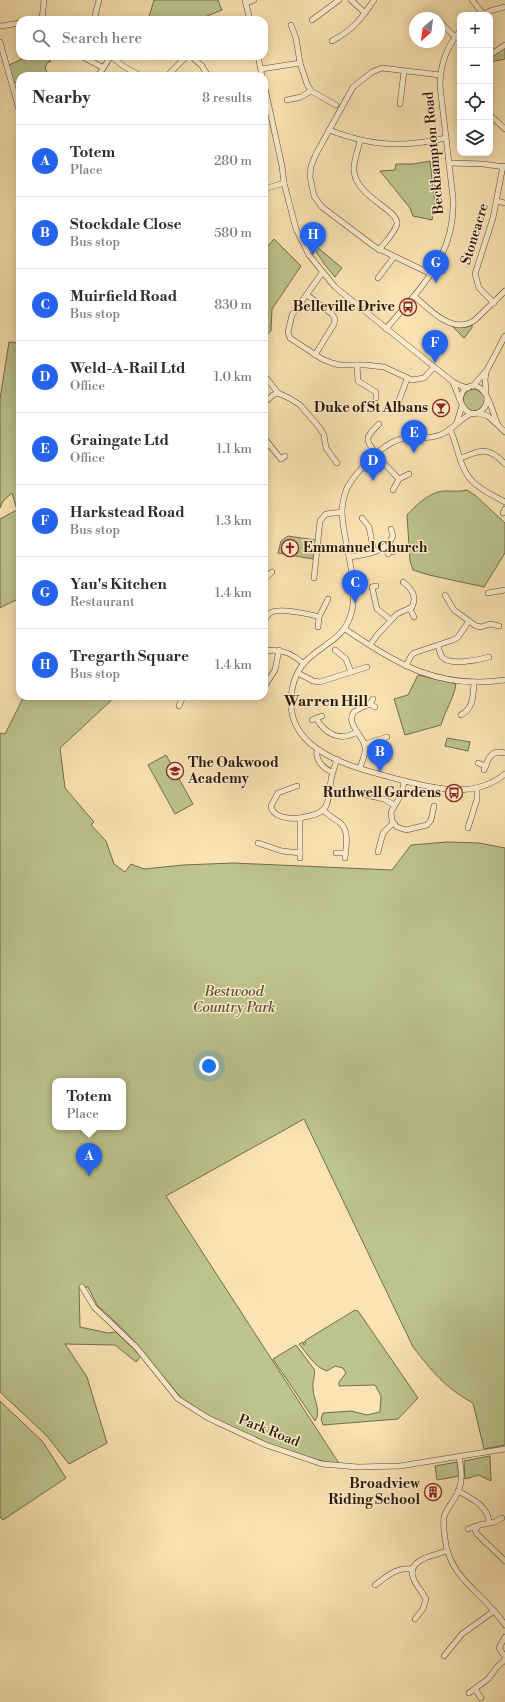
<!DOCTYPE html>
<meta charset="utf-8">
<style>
:root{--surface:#fff;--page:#f2f2f3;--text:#2b2b33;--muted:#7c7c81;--line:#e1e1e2;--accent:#2563eb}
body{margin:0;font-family:"Libre Bodoni",serif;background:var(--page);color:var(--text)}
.controls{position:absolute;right:12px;top:12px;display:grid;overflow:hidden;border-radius:8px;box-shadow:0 2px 10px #0003}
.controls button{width:36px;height:36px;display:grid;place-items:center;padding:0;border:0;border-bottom:1px solid var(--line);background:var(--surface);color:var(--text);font:20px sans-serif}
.compass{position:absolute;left:409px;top:12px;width:36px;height:36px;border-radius:50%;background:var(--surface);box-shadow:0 2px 10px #0003;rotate:208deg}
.you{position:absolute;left:209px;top:1066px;width:14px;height:14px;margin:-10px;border:3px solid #fff;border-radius:50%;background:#1a73e8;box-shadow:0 0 0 6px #1a73e833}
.badge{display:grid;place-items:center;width:26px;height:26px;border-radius:50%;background:var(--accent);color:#fff;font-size:13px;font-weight:700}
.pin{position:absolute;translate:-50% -33px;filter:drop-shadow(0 1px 2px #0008)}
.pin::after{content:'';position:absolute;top:21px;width:14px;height:12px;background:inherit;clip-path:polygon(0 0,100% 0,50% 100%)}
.popup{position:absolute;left:52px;top:1078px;width:74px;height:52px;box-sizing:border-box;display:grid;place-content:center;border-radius:8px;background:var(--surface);filter:drop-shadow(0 1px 3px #0005);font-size:13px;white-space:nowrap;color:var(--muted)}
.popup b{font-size:15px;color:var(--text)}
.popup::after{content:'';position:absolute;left:50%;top:100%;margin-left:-8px;border:8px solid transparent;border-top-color:var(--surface)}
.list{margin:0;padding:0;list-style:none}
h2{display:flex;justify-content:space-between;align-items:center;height:52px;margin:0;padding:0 16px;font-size:17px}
h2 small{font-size:13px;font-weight:400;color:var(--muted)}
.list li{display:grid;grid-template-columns:26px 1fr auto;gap:12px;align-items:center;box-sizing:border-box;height:72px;padding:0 16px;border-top:1px solid var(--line)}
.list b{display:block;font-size:15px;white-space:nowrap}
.list p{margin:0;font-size:13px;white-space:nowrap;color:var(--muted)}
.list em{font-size:13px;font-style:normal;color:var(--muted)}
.icon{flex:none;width:22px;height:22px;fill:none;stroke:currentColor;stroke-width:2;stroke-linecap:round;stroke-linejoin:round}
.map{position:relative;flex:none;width:505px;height:1702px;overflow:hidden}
.search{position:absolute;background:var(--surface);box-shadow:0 2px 10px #0003;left:16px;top:16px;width:252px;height:44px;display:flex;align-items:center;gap:10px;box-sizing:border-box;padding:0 14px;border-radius:12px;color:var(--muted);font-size:15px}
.panel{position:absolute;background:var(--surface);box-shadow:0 2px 10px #0003;left:16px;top:72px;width:252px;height:628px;border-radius:12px}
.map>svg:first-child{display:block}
</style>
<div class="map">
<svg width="505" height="1702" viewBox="0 0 505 1702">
<rect width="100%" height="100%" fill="#fbe4b4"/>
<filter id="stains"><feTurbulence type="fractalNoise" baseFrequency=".005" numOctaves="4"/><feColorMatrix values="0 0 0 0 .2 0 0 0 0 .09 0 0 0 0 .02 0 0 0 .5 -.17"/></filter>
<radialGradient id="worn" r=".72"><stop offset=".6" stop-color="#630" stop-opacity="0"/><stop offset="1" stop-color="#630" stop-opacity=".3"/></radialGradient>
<!-- green -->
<g fill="#bdc48e" stroke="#736d48" fill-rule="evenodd">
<path d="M154,0H218L222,10L207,16L209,20H148Z"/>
<path d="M505,48V59L490,62L493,56Z"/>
<path d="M29,56H43L51,61L47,63L45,68L48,74L42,76H20V82L13,83L9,65Z"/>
<path d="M430,161L435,203L432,220L413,216L410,208L380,171L395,170L396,164H413Z"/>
<path d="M310,236L311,242L342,268L335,277L325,265L308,239Z"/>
<path d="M274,239L301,266L272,309L271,331L264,337V251Z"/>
<path d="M451,325L460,327L472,325V328L464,338Z"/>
<path d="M9,342L20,343V598L0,608V519L17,510L12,493L3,501L0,508V399Z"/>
<circle cx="474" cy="400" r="11"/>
<path d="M467,490L476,496L505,523V553L484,587L429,575L413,570L410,561L407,515C416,505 431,491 445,491C453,491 459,492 467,490Z"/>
<path d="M288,536L316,540L313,559L278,553L281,541Z"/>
<path d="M418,675L456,684C454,698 445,711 441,725L405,735L394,699L408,695Z"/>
<path d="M24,696H116L60,748L65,788L94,822L91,825L106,841L114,864L125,872L131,864L144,869L183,865L233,863L392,870L411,845L447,842L479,843L505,848V1445L484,1449L473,1403C445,1388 432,1371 413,1347L304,1119L166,1196L340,1465L310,1458L278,1448L208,1416L181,1398L126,1332L97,1305L88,1287H79L80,1327L108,1333L116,1332L141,1356L136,1362L115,1345L65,1344L87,1377L107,1443L69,1464L47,1436L0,1392V733L5,734ZM55,1081H123V1127H55Z"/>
<path d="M447,738L470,742L468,751L445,746Z"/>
<path d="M166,755L193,804L175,814L148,765Z"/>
<path d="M355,1310L358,1311L418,1398L398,1419L323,1425L321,1419L323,1413L351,1411L367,1415L380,1412L381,1396L375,1385L339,1386V1382L346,1373L343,1368L335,1366L327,1371C314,1367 307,1353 299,1344L303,1342L304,1345L306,1343L304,1342L306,1340Z"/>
<path d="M296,1345L314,1369C316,1375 312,1381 313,1388C313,1399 322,1411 315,1421L273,1359Z"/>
<path d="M0,1401L43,1442L66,1478L3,1520L0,1517Z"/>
<path d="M490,1456L491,1481L479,1475L465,1479L464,1461Z"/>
<path d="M457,1462L459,1476L437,1480L435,1466Z"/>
</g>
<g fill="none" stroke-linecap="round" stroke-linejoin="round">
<!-- minor casing -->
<g stroke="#5e4a2e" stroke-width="6">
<g id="minor">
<path d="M245,0L250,20"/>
<path d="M351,0L365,13"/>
<path d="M472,0L483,14"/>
<path d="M246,3L254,0"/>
<path d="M482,15L490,11L505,7"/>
<path d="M42,20L44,0"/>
<path d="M94,20L99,0"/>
<path d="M312,20L339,0"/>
<path d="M439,21L455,37"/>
<path d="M291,25L296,38L300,63L307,84L311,91L336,105"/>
<path d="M1,26L20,23"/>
<path d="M415,36V37"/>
<path d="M332,41C353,30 361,19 374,0"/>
<path d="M0,42L20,113"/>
<path d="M490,55L505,45"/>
<path d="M81,56L102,67"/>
<path d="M111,56L123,66L141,76"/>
<path d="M191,56L202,66L208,76"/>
<path d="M258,56L262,76"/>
<path d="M261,69L300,63"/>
<path d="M98,76L111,56"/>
<path d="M167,76L187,56"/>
<path d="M264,84L282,166L284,183L296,229L309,255L335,287L453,382L461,386L468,388"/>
<path d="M287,100L301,97L311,91"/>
<path d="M400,104L404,71"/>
<path d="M490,115L505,129"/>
<path d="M329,130C370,146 402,148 446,138"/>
<path d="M360,141C358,150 353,162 354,171C356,197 399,210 397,224C395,233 384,243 379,250"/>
<path d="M449,163L483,164L505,167"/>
<path d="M264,189L284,183"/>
<path d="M497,201L505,203"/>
<path d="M322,273L292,315L288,332L290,338L322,359L332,363L340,365H366L384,367L412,380L424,378L434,367"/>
<path d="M431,274L375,247L322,207L314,196L310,177L311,166L316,154L353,87L372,72L382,68L440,75"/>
<path d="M378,278L394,257"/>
<path d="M307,295L332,314L335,319L334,324L315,355"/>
<path d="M414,296C429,309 453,336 475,320L505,291"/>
<path d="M494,303L479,288L475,274L493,218L503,166"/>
<path d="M386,329C420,288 456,256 453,198L440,86C440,64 446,47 460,31"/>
<path d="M357,365L358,381L376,392V398"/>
<path d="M264,375L278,393L289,398L300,405L319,427L324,435L326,448L337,463"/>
<path d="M453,383C459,393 462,421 480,412C485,409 487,404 487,398"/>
<path d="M473,386L487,370L505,336"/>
<path d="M486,393L485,379L486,373"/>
<path d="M460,400C461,394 463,389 468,387C487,379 492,413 498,425"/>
<path d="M264,403L273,395L278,393"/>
<path d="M398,403L407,379"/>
<path d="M473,413C460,418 453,430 440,435C427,440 414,436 401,439C383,443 355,473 347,488C344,496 342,504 342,512C343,543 360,584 351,614C344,640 320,645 304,663C295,674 291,688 291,703C291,755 360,769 401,780C435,789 475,799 505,774"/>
<path d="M478,413L488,416L505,432"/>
<path d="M457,422L462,406"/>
<path d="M450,429C458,446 459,468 473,482C481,490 494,496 505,502"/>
<path d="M264,438L281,459L285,456"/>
<path d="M264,448L269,444"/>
<path d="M377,454C363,439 366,437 379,424"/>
<path d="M376,455L399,479"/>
<path d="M461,458C481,450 488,446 505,464"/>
<path d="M393,490L399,479L409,474"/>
<path d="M503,513L505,509"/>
<path d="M362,518L369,527L374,552"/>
<path d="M388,554L390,551L393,552"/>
<path d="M349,557C364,555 386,553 393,536L391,529"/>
<path d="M314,578L320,521L326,514L342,512"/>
<path d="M264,579L272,572"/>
<path d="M376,586L372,587L377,609L391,620"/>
<path d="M488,593L505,590"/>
<path d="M445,595L454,610L476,626L481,627L490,624L499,626"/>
<path d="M410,609L414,617"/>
<path d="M264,622C266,618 267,614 272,612C280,608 310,614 319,617"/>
<path d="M318,627L319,617L328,599"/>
<path d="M345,629C397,664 439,690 505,680"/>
<path d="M370,645L378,634L397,614L412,607C417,596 412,589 403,582"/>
<path d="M438,645C439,649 440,654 442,657C450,666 479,660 489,657"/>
<path d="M335,650L346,659L351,672"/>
<path d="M264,651C280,648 292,653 304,664"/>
<path d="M406,666L411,656L414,653L453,640L458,637L469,621"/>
<path d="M298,673L313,681L320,682L367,667"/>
<path d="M264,687L275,670L279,650"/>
<path d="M217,696H218"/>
<path d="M223,696L224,697"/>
<path d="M373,699L370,704L375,707"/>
<path d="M179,706L183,696"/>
<path d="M461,715C474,708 473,695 474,682"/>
<path d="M316,718C325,734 340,742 357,732"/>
<path d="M312,720L322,716"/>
<path d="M365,744L387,737"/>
<path d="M317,751C315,760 324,769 332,772"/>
<path d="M478,763L486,766"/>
<path d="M360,768C362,761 366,754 365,747C364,736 345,724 354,712C357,709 366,706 370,704"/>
<path d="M484,770C488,759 491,749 505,753"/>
<path d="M404,781L402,793L391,812L392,821L397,827L406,830L427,825L431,820L434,806"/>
<path d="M297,786L278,793L271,806C272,814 281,817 288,818C295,819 302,818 309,816C331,812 328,798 331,780C332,773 335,766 337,759"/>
<path d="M362,794L384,799L394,805"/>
<path d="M323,810C328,815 333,818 339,822C350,830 346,846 345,858"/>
<path d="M468,828L477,799V789"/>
<path d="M258,843L282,851L300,853"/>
<path d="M378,852L383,833L393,823"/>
<path d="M336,853H345"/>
<path d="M300,858V818"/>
<path d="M82,1287L94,1307L137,1348L178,1399L208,1418L266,1445L322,1464L358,1467L400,1466L505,1449"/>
<path d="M459,1457C461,1468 463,1479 459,1490C455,1500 447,1507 444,1517C443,1524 444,1532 445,1539C450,1580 484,1593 505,1625"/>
<path d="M458,1491C471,1498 488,1506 489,1522"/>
<path d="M502,1518L495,1522L479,1525L475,1530L477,1534L505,1561"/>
<path d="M468,1529L476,1526"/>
<path d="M375,1585C388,1576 396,1567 412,1569"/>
<path d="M415,1619L423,1609L426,1599C422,1591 415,1585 413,1577C407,1559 436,1555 447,1551"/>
<path d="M505,1637L499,1648L505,1657"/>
<path d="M444,1656L462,1634L494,1611"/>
<path d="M475,1689L481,1698"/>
<path d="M469,1693L488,1679L497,1667L505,1660"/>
</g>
</g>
<!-- minor -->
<use href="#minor" stroke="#fcedce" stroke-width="5"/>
</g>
<!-- icons -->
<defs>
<g id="bus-ring" transform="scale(0.9)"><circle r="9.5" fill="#fcedce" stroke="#8f2418" stroke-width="1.5"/><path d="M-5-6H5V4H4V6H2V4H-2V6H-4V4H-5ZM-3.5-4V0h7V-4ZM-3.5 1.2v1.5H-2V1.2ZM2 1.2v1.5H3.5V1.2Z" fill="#8f2418"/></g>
<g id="bar-ring" transform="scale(0.9)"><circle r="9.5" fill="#fcedce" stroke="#8f2418" stroke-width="1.5"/><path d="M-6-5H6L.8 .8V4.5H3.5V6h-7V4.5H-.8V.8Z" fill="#8f2418"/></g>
<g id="church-ring" transform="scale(0.9)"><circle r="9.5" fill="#fcedce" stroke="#8f2418" stroke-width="1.5"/><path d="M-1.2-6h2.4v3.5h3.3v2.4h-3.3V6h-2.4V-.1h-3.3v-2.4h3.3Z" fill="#8f2418"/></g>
<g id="school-ring" transform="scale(0.9)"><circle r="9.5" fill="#fcedce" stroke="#8f2418" stroke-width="1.5"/><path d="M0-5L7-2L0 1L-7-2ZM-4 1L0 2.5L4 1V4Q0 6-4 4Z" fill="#8f2418"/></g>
<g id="building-ring" transform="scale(0.9)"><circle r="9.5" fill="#fcedce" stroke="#8f2418" stroke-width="1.5"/><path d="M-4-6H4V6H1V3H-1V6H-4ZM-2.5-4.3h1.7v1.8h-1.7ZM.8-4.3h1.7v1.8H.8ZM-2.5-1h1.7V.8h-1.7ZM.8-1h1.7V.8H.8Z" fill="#8f2418"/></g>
</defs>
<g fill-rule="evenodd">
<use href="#bus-ring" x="408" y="307"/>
<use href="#bar-ring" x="441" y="408"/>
<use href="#church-ring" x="290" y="548"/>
<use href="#school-ring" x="175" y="771"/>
<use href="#bus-ring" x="454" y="793"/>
<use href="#building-ring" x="433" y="1492"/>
</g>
<g text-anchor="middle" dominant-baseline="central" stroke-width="3" stroke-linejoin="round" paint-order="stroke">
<!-- street labels -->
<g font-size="14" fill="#291601" stroke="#fcedce">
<text transform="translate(434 153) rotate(-95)">Beckhampton Road</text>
<text transform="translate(475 234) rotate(-73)">Stoneacre</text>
<text transform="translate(269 1431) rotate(22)">Park Road</text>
</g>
<!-- poi labels -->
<g font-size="14" font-weight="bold" fill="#291601" stroke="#fcedce" text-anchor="end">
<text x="395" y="307">Belleville Drive</text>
<text x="428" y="408">Duke of St Albans</text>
<text x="303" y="548" text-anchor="start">Emmanuel Church</text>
<text x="188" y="763" text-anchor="start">The Oakwood<tspan x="188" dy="16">Academy</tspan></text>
<text x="441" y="793">Ruthwell Gardens</text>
<text x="420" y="1484">Broadview<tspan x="420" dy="16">Riding School</tspan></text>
</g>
<!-- park labels -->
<g font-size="14" font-style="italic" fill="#5d5332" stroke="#fcedce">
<text x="234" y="992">Bestwood<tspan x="234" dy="16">Country Park</tspan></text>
</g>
<!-- neighbourhood labels -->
<g font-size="15" font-weight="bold" fill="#291601" stroke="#fcedce">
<text x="326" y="701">Warren Hill</text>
</g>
</g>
<rect width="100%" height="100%" filter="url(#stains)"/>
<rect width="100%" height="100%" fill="url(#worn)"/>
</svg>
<div class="controls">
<button>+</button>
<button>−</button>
<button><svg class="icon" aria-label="locate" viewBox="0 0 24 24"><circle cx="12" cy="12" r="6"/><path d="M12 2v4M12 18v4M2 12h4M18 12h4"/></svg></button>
<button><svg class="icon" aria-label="layers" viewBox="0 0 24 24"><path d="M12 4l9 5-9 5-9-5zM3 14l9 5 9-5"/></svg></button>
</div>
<svg class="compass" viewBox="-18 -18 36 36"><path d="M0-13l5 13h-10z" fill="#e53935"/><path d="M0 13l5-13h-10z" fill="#7c7c81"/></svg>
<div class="you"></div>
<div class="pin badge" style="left:89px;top:1176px">A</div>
<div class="popup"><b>Totem</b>Place</div>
<div class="pin badge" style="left:380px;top:772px">B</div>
<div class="pin badge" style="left:355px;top:603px">C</div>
<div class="pin badge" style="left:373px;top:481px">D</div>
<div class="pin badge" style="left:414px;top:453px">E</div>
<div class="pin badge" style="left:435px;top:363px">F</div>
<div class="pin badge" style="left:436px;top:283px">G</div>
<div class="pin badge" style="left:313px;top:255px">H</div>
<div class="search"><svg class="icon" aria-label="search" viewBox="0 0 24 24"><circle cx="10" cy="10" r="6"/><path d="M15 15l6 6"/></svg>Search here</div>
<section class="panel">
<h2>Nearby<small>8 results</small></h2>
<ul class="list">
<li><span class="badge">A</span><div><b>Totem</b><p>Place</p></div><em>280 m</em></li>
<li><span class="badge">B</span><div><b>Stockdale Close</b><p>Bus stop</p></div><em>580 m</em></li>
<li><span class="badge">C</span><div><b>Muirfield Road</b><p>Bus stop</p></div><em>830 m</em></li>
<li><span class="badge">D</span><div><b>Weld-A-Rail Ltd</b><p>Office</p></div><em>1.0 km</em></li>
<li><span class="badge">E</span><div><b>Graingate Ltd</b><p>Office</p></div><em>1.1 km</em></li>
<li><span class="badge">F</span><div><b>Harkstead Road</b><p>Bus stop</p></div><em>1.3 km</em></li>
<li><span class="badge">G</span><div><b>Yau's Kitchen</b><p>Restaurant</p></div><em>1.4 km</em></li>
<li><span class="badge">H</span><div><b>Tregarth Square</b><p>Bus stop</p></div><em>1.4 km</em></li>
</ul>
</section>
</div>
